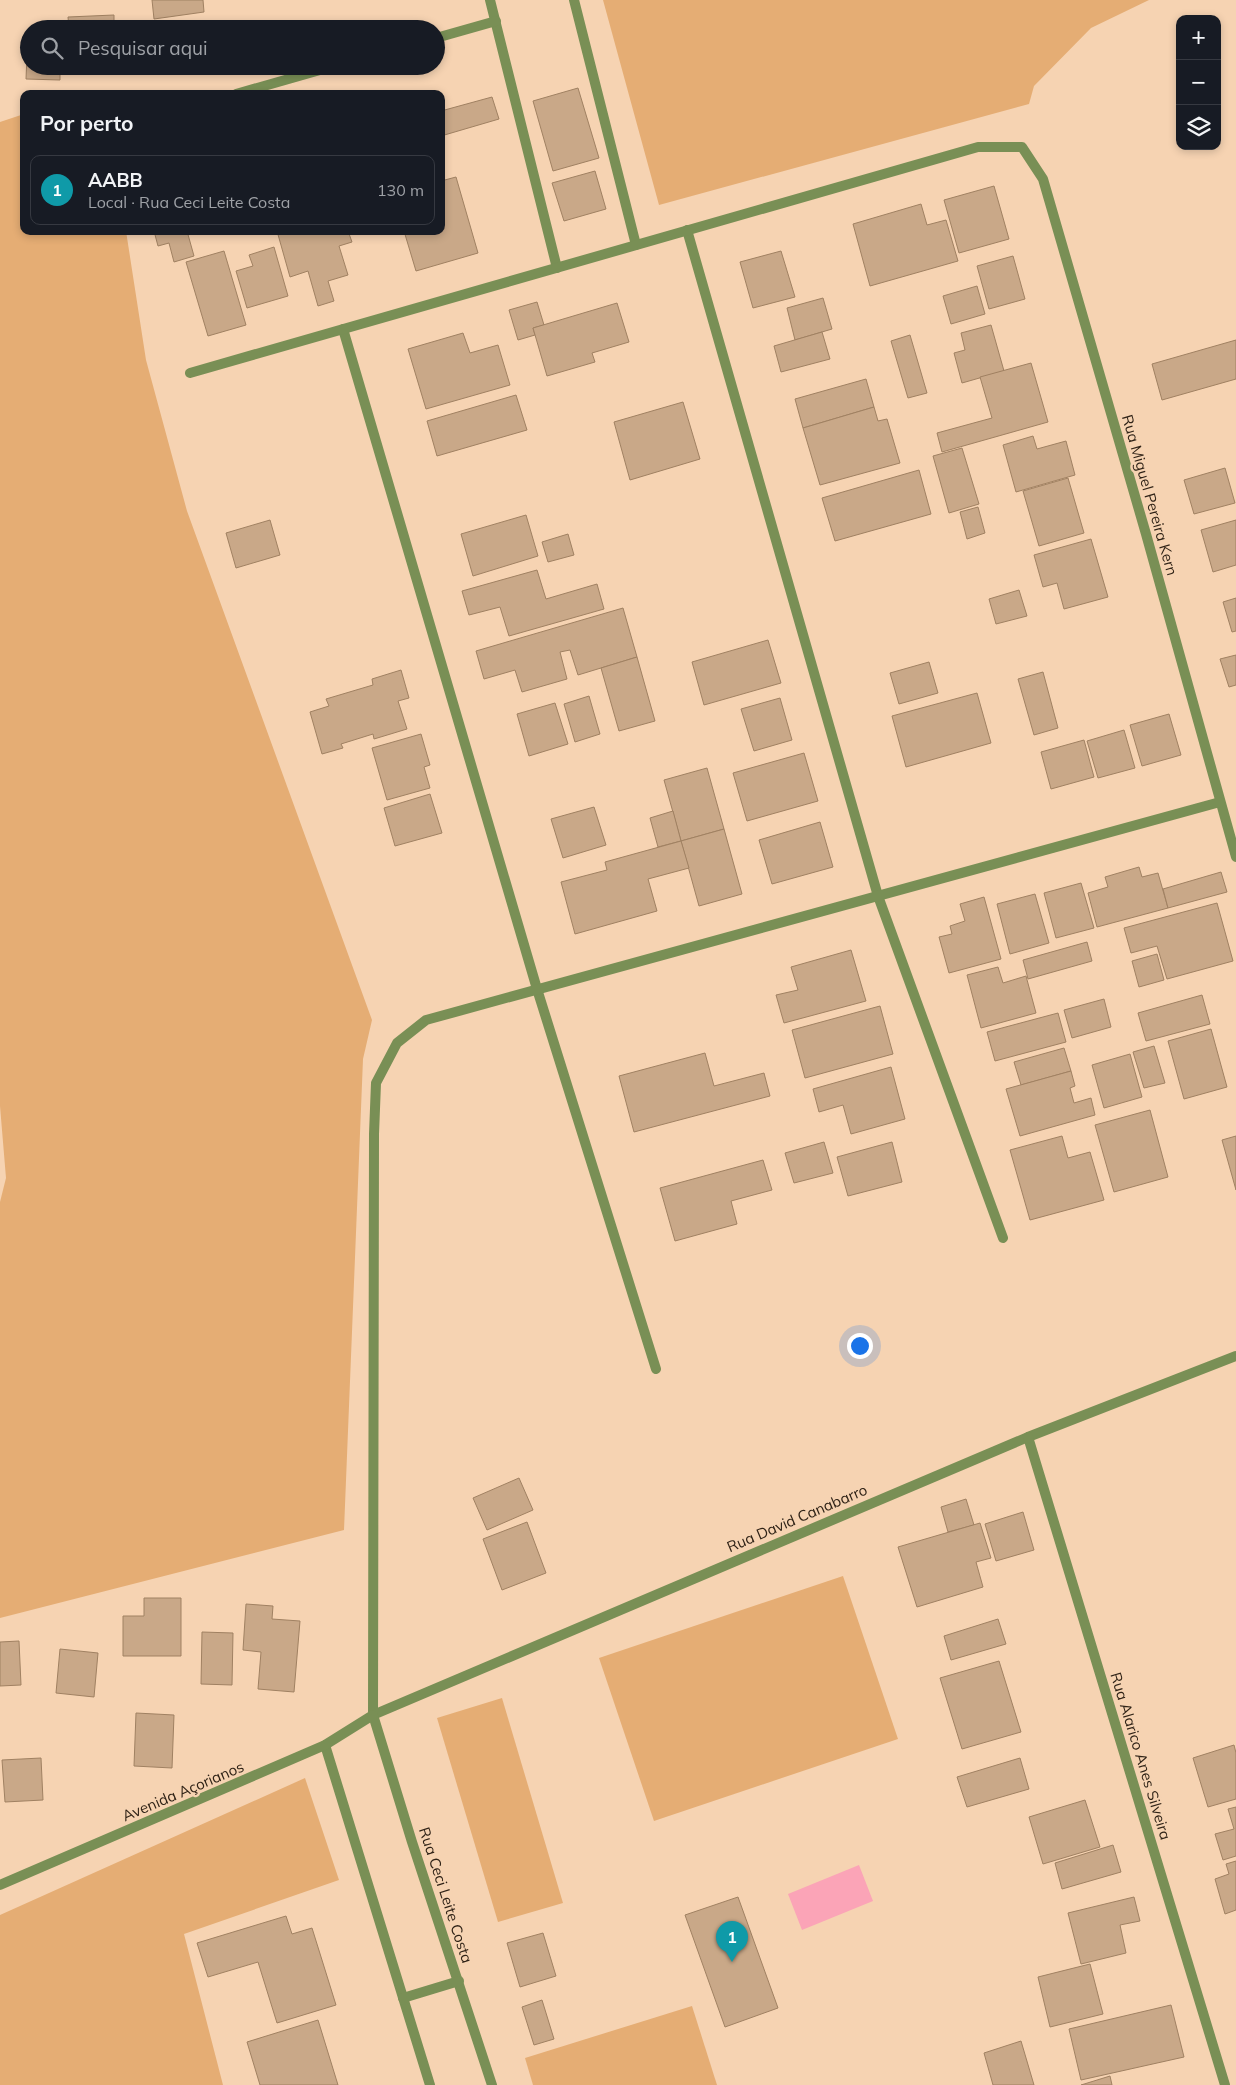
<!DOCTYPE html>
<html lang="pt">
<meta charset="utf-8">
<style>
:root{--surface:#171b24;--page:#242831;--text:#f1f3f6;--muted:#9ea1a6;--line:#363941;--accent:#2e71a6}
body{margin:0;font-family:Mulish,sans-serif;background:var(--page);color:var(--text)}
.controls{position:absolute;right:15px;top:15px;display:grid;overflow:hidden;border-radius:10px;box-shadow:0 2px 8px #0003}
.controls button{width:45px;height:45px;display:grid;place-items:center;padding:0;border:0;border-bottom:1px solid var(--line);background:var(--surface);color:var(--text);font:25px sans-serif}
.you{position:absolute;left:859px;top:1345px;width:18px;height:18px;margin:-12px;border:4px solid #fff;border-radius:50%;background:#1a73e8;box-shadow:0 0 0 8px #1a73e833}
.badge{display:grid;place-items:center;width:32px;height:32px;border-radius:50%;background:var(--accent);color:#fff;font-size:16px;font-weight:700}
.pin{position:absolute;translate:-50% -41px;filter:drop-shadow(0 1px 2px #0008)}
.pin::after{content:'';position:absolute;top:26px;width:18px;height:15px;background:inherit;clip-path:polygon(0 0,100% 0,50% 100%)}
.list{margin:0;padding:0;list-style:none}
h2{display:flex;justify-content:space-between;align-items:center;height:65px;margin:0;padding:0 20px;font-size:21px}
h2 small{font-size:16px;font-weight:400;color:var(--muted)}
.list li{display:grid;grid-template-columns:32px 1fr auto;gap:15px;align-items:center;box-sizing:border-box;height:70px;margin:0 10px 10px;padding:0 10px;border:1px solid var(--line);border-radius:10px}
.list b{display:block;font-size:19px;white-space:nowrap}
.list p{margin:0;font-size:16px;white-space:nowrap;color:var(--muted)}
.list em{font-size:16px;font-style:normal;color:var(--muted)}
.icon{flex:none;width:28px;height:28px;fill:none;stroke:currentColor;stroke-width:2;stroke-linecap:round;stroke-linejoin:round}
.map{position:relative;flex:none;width:1236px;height:2085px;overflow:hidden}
.search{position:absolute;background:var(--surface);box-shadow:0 2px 8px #0003;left:20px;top:20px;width:425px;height:55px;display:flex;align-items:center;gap:12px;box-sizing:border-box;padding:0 18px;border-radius:28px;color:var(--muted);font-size:19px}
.panel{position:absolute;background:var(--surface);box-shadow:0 2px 8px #0003;left:20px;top:90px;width:425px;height:145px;border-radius:10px}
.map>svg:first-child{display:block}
</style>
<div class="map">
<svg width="1236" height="2085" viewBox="0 0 1236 2085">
<rect width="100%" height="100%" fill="#f6d3b2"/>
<!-- green -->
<g fill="#e5ad74">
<path d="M603,0H1149L1091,28L1034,86L1029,104L659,205Z"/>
<path d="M24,114V231H126L146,360L187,511L372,1020L363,1059L344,1530L0,1618V1202L6,1178L0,1106V122Z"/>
<path d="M843,1576L898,1739L654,1821L599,1658Z"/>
<path d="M502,1698L563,1903L498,1922L437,1718Z"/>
<path d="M305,1778L339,1880L184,1934L223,2085H0V1915Z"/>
<path d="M692,2006L717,2085H533L525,2058Z"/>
</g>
<!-- water -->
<path fill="#fba4b7" d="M859,1865L873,1901L802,1930L788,1894Z"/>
<!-- building -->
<g fill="#c9a888" stroke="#a08162">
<path d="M152,0H203L204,12L154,19Z"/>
<path d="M114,15V29H69L68,17Z"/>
<path d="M28,31L29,66H60V80L26,79Z"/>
<path d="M69,66H114V68L69,69Z"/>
<path d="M578,88L599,158L553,171L533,101Z"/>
<path d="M492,97L499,119L441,136V111Z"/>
<path d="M595,171L606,209L564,221L552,183Z"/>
<path d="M456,177L478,253L416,271L404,231H441V181Z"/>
<path d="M994,186L1009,239L959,253L944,200Z"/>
<path d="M921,204L927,225L946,220L958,261L870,286L853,224Z"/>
<path d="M154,231H187L194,256L174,262L169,243L158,246Z"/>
<path d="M277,231H348L352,242L339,246L348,275L328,281L334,301L318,306L308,271L290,277Z"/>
<path d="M274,247L288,296L247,308L236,271L253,266L249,255Z"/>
<path d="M224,251L246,325L208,336L186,262Z"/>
<path d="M781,251L795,297L753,308L740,262Z"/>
<path d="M1013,256L1025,299L989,309L977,266Z"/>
<path d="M977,286L985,314L951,324L943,296Z"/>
<path d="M823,298L832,329L795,340L787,308Z"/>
<path d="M537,302L544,325L533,328L535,335L518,340L509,310Z"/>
<path d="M617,303L629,342L592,353L595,362L547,376L533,328Z"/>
<path d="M991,325L1004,371L962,383L954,353L965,350L961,333Z"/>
<path d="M822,332L830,359L781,372L774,346Z"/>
<path d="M463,333L470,353L498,345L510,385L426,409L408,349Z"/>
<path d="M910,335L927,393L908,398L891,341Z"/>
<path d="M1236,340V379L1162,400L1152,364Z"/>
<path d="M1031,363L1048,422L942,452L937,433L992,418L980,377Z"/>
<path d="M866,379L874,407L803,428L795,399Z"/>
<path d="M516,395L527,430L437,456L427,421Z"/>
<path d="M683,402L700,459L630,480L614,422Z"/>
<path d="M874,407L878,421L887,419L900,463L820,485L803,428Z"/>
<path d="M1033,436L1037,449L1066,441L1075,475L1016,492L1003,445Z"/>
<path d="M962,448L979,504L949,513L933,456Z"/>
<path d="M1225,468L1235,503L1194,514L1184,480Z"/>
<path d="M919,470L931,514L835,541L822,498Z"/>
<path d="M1068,478L1084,533L1039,546L1023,491Z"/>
<path d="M978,507L985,533L967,539L960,512Z"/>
<path d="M526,515L538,556L473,576L461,534Z"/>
<path d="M270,520L280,555L236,568L226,533Z"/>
<path d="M1236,520V565L1213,572L1201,530Z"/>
<path d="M568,534L574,555L548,562L542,542Z"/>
<path d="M1091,539L1108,597L1064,609L1057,583L1043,587L1034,555Z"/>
<path d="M537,570L546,599L597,584L604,609L509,636L500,607L469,615L462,591Z"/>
<path d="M1019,590L1027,616L996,624L989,599Z"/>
<path d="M1236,598V631L1232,632L1223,602Z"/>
<path d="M623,608L637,657L578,675L570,650L560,652L567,679L522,692L515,670L484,679L476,651Z"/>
<path d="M768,640L781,683L704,705L692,662Z"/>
<path d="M1236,655V685L1229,687L1220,659Z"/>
<path d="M637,657L655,721L619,731L601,668Z"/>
<path d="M929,662L938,693L899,704L890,673Z"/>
<path d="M401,670L409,698L398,701L407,729L374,739L373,734L341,744L343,748L322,754L310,712L329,706L326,699L373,685L372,679Z"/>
<path d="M1043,672L1058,728L1034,735L1018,679Z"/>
<path d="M977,693L991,743L906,767L892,716Z"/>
<path d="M589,696L600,734L575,742L564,704Z"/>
<path d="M780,698L792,740L754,751L741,709Z"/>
<path d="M555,703L568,744L529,756L517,714Z"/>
<path d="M1169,714L1181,755L1142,766L1130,725Z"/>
<path d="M1124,730L1135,768L1098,778L1087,741Z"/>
<path d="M421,734L430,765L424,767L430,788L387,800L372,748Z"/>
<path d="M1084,740L1094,777L1051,789L1041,752Z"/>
<path d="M804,753L818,801L747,821L733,773Z"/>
<path d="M707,768L724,829L681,841L664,780Z"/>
<path d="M430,794L442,833L395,846L384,808Z"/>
<path d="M594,807L606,845L563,858L551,819Z"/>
<path d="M673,811L681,841L658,847L650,818Z"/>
<path d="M820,822L833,867L772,884L759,840Z"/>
<path d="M724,829L742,894L699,906L681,841Z"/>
<path d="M681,841L689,868L648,879L657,911L575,934L561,882L607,870L605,862Z"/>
<path d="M1139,867L1142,877L1158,873L1168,908L1097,927L1088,893L1108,887L1105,877Z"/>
<path d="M1221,872L1227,892L1168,908L1163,889Z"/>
<path d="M1081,883L1094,928L1056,938L1044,893Z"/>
<path d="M1035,894L1049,943L1010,954L997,904Z"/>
<path d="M984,897L1001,959L949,973L939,937L952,934L950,926L965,921L960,904Z"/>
<path d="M1217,903L1233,961L1167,979L1157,946L1131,953L1124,928Z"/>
<path d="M1087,942L1092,961L1028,979L1023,960Z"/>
<path d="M851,950L866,1001L784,1023L776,995L798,990L791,967Z"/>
<path d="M1157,954L1164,980L1139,987L1132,961Z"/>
<path d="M998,967L1003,983L1026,976L1036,1013L981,1028L967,975Z"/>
<path d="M1202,995L1210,1024L1146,1041L1138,1013Z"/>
<path d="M1104,999L1111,1027L1072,1038L1064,1010Z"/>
<path d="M880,1006L893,1054L805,1078L792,1030Z"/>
<path d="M1058,1013L1066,1042L995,1061L987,1032Z"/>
<path d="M1211,1029L1227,1087L1184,1099L1168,1041Z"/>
<path d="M1154,1046L1165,1083L1144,1088L1133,1052Z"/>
<path d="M1064,1048L1071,1071L1021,1085L1014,1062Z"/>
<path d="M705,1053L714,1086L764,1073L770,1096L634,1132L619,1076Z"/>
<path d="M1130,1054L1142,1097L1104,1108L1092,1065Z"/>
<path d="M891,1067L905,1119L851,1134L843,1105L819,1112L813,1089Z"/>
<path d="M1071,1071L1075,1086L1070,1088L1074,1103L1091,1098L1095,1115L1020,1136L1006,1089Z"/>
<path d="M1150,1110L1168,1177L1114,1192L1095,1125Z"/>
<path d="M1062,1136L1068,1158L1090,1152L1104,1200L1030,1220L1010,1150Z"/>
<path d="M1236,1136V1190L1222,1140Z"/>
<path d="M824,1142L833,1173L794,1183L785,1153Z"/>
<path d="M892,1142L902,1182L848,1196L837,1157Z"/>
<path d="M763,1160L772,1190L731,1201L737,1224L675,1241L660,1188Z"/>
<path d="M519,1478L533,1510L487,1530L473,1498Z"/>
<path d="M966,1499L974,1525L948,1532L941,1507Z"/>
<path d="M1023,1512L1034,1550L996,1561L985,1524Z"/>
<path d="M527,1522L546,1573L502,1590L483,1539Z"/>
<path d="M980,1523L991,1558L976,1562L983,1587L917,1607L898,1547Z"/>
<path d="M144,1598H181V1656H123V1616H144Z"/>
<path d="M246,1604L273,1606L272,1619L300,1621L294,1692L258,1689L261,1652L243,1650Z"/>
<path d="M998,1619L1006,1644L951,1660L944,1636Z"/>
<path d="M202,1632L233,1633L232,1685L201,1684Z"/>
<path d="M19,1641L21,1685L0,1686V1642Z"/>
<path d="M60,1649L98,1653L94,1697L56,1693Z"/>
<path d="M999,1661L1021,1732L962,1749L940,1678Z"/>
<path d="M136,1713L174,1715L172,1768L134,1766Z"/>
<path d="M1234,1745L1236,1753V1799L1208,1807L1193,1758Z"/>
<path d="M41,1758L43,1800L5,1802L2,1760Z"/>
<path d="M1020,1758L1029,1789L967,1807L957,1777Z"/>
<path d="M1085,1800L1100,1847L1043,1864L1029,1817Z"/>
<path d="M1236,1807V1856L1223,1860L1215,1834L1234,1829L1228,1809Z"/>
<path d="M1113,1845L1121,1872L1062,1889L1055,1863Z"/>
<path d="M1236,1861V1910L1225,1914L1215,1879L1229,1874L1226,1864Z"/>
<path d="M738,1897L778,2008L725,2027L685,1915Z"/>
<path d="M1134,1897L1140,1921L1120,1925L1126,1953L1081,1964L1068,1913Z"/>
<path d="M286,1916L292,1934L312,1928L336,2005L277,2023L258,1962L208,1977L197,1943Z"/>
<path d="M543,1933L556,1976L520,1987L507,1943Z"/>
<path d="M1090,1964L1103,2014L1050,2027L1038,1977Z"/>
<path d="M542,2000L554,2039L534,2045L522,2007Z"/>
<path d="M1171,2005L1184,2057L1081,2080L1069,2029Z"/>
<path d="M318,2020L338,2085H260L247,2042Z"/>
<path d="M1021,2041L1034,2085H993L984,2053Z"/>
<path d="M1110,2076L1112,2085H1081Z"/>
</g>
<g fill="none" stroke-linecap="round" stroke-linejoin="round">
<!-- minor -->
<g stroke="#798f55" stroke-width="10">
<path d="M490,0L557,268"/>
<path d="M574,0L636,245"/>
<path d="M436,38L496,21"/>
<path d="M236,94L334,66"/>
<path d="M687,230L878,896L1003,1238"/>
<path d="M343,329L537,989L656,1369"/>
<path d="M190,373L978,147H1022L1043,179L1146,534L1236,857"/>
<path d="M1220,802L426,1020L397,1043L376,1083L374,1134L373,1715L1028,1437L1236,1356"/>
<path d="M1028,1437L1225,2085"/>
</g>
<!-- tertiary -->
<g stroke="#798f55" stroke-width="10">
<path d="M325,1745L430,2085"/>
<path d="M0,1885L325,1745L373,1715L412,1842L492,2085"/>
<path d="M403,1998L459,1981"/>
</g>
</g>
<g text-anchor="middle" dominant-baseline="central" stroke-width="5" stroke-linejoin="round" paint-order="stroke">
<!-- street labels -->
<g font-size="15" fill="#302317" stroke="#f6d3b2">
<text transform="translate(1150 495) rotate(74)">Rua Miguel Pereira Kern</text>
<text transform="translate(797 1518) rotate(-23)">Rua David Canabarro</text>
<text transform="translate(1141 1756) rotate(73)">Rua Alarico Anes Silveira</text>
<text transform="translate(183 1791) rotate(-23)">Avenida Açorianos</text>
<text transform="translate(446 1895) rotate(72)">Rua Ceci Leite Costa</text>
</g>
</g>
</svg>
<div class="controls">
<button>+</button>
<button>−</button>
<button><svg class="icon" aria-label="layers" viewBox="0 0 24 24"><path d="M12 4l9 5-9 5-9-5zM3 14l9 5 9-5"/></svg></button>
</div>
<div class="you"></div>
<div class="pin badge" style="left:732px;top:1962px;background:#0f9aa8">1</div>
<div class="search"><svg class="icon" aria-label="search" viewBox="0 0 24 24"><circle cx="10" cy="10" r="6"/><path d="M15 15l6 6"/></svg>Pesquisar aqui</div>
<section class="panel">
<h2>Por perto<small></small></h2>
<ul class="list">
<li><span class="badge" style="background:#0f9aa8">1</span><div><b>AABB</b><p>Local · Rua Ceci Leite Costa</p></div><em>130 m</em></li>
</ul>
</section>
</div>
